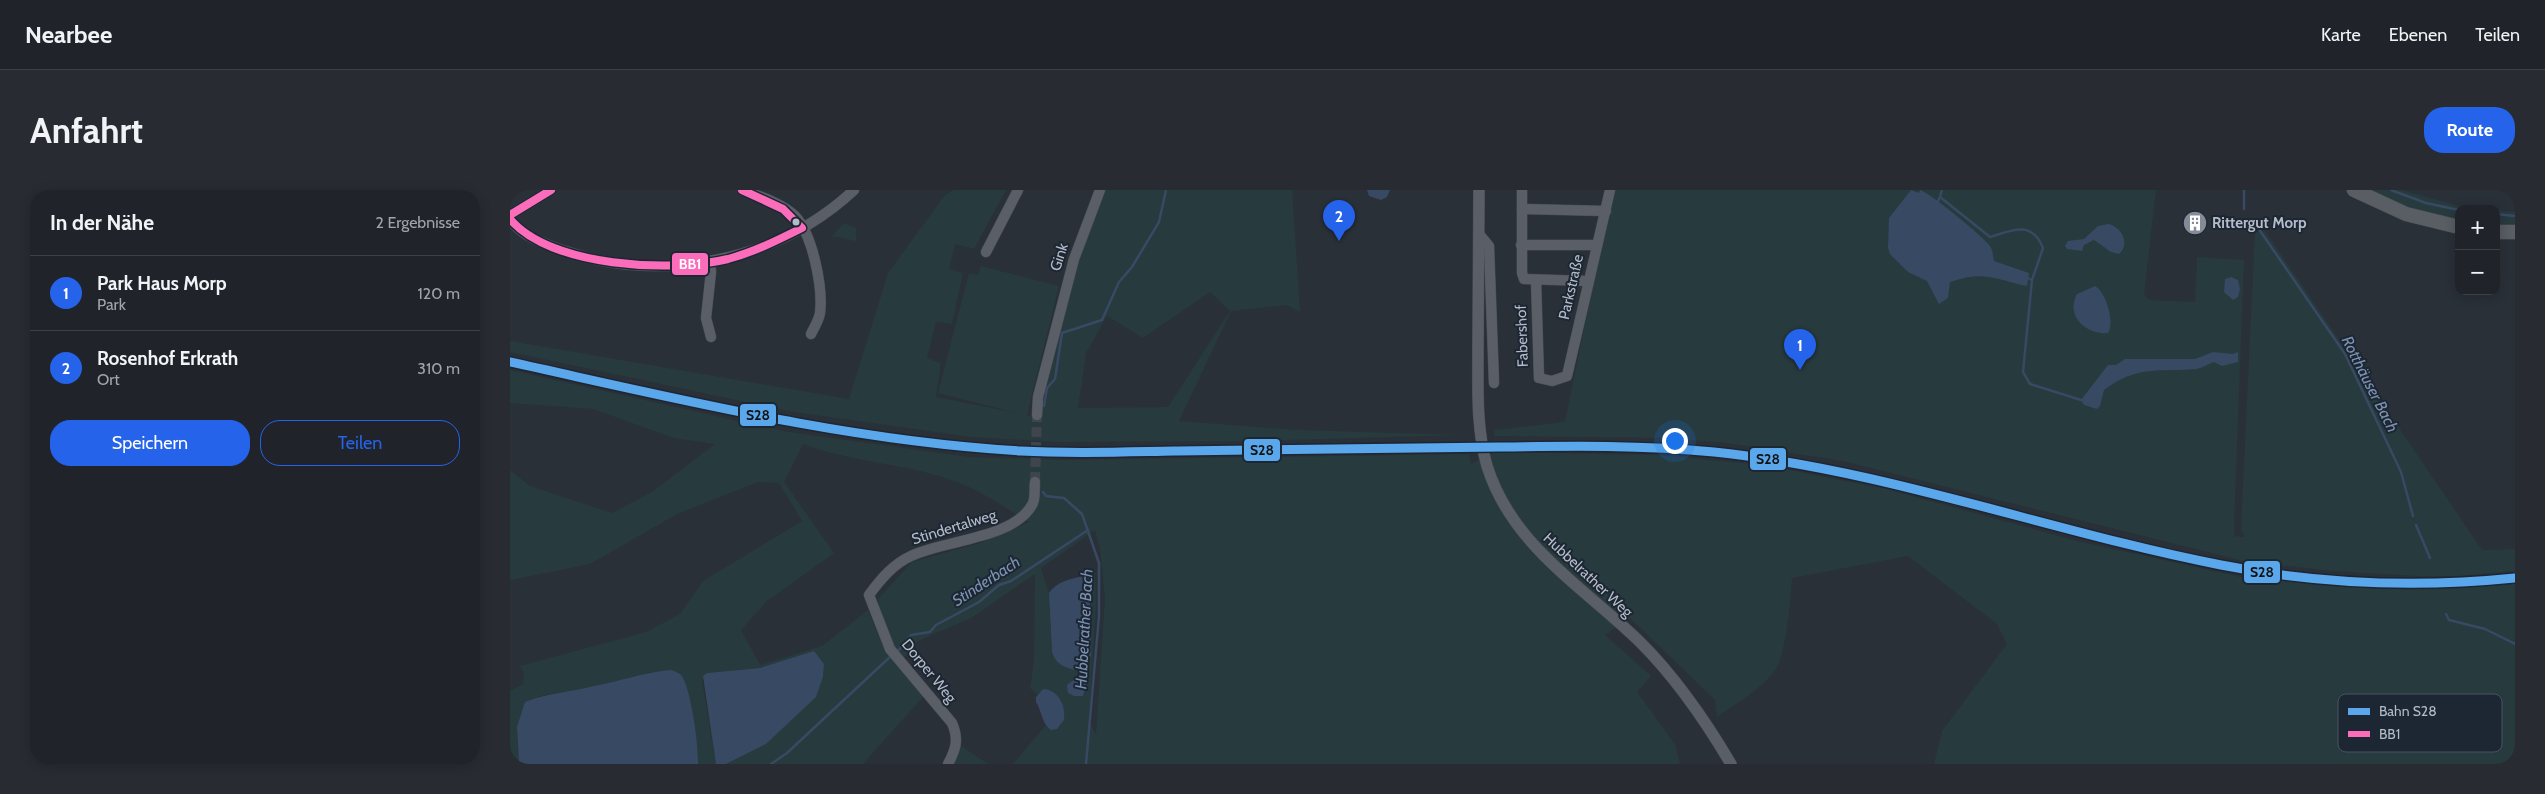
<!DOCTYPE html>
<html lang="de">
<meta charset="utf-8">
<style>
:root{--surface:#20242a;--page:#282c32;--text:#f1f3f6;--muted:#a2a4a8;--line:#3d4147;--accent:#2563eb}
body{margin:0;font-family:Cabin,sans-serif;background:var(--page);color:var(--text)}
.controls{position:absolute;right:15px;top:15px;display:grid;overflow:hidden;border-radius:10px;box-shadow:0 2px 12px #0003}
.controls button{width:45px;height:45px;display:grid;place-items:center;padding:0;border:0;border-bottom:1px solid var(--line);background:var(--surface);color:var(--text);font:25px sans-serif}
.you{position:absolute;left:1164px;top:250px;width:18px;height:18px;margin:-12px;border:4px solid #fff;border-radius:50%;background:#1a73e8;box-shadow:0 0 0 8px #1a73e833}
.badge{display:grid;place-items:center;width:32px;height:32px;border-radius:50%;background:var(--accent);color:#fff;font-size:16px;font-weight:700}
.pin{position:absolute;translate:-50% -41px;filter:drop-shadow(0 1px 2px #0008)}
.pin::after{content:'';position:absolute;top:26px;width:18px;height:15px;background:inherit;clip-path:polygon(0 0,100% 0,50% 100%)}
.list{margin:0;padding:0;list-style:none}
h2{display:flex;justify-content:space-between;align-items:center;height:65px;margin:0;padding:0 20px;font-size:21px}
h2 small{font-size:16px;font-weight:400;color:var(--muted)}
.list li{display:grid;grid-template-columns:32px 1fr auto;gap:15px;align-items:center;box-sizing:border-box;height:75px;padding:0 20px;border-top:1px solid var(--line)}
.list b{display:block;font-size:19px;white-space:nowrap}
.list p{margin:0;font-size:16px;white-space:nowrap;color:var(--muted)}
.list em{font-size:16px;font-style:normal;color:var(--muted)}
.actions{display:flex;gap:10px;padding:15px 20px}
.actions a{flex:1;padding:11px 0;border:1px solid var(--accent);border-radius:20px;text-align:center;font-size:18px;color:var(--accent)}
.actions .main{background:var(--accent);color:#fff}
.map{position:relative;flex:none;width:2005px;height:574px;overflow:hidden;border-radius:20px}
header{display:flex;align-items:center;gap:30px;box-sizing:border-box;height:70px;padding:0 25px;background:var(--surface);border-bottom:1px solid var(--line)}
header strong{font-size:24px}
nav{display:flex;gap:28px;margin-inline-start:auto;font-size:18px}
.intro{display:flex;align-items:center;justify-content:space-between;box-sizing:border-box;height:120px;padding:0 30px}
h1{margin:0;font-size:35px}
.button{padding:12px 22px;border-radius:20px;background:var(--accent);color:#fff;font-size:18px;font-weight:700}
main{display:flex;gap:30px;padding:0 30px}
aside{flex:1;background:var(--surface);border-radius:20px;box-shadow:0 2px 12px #0003}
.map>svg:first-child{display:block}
</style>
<header>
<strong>Nearbee</strong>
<nav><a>Karte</a><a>Ebenen</a><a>Teilen</a></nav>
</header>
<div class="intro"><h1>Anfahrt</h1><a class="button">Route</a></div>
<main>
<aside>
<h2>In der Nähe<small>2 Ergebnisse</small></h2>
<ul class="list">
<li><span class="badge">1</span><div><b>Park Haus Morp</b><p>Park</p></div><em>120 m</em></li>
<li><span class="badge">2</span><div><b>Rosenhof Erkrath</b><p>Ort</p></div><em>310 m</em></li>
</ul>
<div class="actions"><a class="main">Speichern</a><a>Teilen</a></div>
</aside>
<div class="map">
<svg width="2005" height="574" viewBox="0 0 2005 574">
<rect width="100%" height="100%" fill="#2a3038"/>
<!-- green -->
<g fill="#273a3e" fill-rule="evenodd">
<path d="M444,0H496L464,59L445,54L439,79L453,83L442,134L426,132L417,168L431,173L426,207L507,223L428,203L459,83L468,85L471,76L549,96L517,225L530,228L543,167L570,64L596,0H782L790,122L777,115L721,121L669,231L789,240L952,245L743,251L549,252L461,247L284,222L0,162V151L339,209L378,83L435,5ZM700,102L720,121L658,217L568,218L576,163L597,126L633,148Z"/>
<path d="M1102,0H1646L1634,105L1640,110L1685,112L1687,67L1734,70L1724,335V346L1735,347L1731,339L1745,42L1755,41L1972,360L2005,359V381L1947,386H1907L1822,381L1734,371L1333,271L1210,252L1152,248L984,246L985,240L1055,232Z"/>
<path d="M1857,0H1892L1952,17L1968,19H1949V31L1893,17Z"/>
<path d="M1986,20L2005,22V36L1986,35Z"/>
<path d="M334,33L346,38V51L322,46Z"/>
<path d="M0,180L278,242L459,267L549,270L959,264L961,274L985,262L1147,265L1254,275L1376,299L1567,351L1731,387L1877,398H1909L2005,392V574H1424L1432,541L1497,454L1487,434L1398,366L1282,388C1281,407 1276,462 1267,477C1254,498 1228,512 1207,527L1205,510L1120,428L1095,445L1141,486L1127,502L1165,554L1170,574H503L535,536L541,540L551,536L533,499L528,505L520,498L524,471L525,384L461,428L408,451L393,469C379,451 372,431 368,409L402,372L470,353L519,332C500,321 482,308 463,299C410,273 348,275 293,254L274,292L324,363L257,411L231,440L250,475L312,456L358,420L372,454L414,506L353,574H216L256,554L279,531L313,488L314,474L275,471L250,478L197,483L192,491L206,574H188L187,554L181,518L142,482L82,497L30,506L7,537L9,574H0V501L13,494L14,483L10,476L136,442L170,424L193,391L292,331L269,293L248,292L167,324L80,374L0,390V280L20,296L102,323L142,302L205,254L164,248L83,219L0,213ZM585,340L590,359L595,408L586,545L579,530L586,417L585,378L573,386L577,387L581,421L580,470L542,462L539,403L531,378Z"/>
<path d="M450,555L478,574H441Z"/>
</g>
<!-- water -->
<g fill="#384963">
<path d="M857,0H880L877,7L871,10L859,6Z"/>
<path d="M1401,0L1409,3L1410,0C1419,2 1475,48 1480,56C1483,61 1483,66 1484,71L1519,83L1517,96C1485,89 1474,80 1440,92L1438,108L1429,114L1417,91L1398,82L1380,64L1378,58L1379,28Z"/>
<path d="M1598,34C1611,36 1621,54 1609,64L1601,62L1584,50L1574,55L1572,61L1557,59L1555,56L1558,51L1574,49L1588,36Z"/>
<path d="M1721,87L1728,90L1730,99L1728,107L1723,110L1714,102L1715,89Z"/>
<path d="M1585,96C1596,102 1605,133 1598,143C1576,145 1555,126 1567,104Z"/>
<path d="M1703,162L1723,164L1728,162V172L1712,176L1704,172C1698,174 1693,178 1686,179C1648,182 1627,175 1594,200L1590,216L1587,219L1574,215L1571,210L1598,175H1606L1615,169H1685Z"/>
<path d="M573,386L577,387L579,392L581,465L578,474L564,480C552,476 546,474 542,462L539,403C546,392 560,389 573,386Z"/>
<path d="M304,461L314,474L313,487L306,507L256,554L216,574H206L193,486L197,483L250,478Z"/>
<path d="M161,480C165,481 169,483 171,485C181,497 189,558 188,574H9L7,537L15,512C37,503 61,502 84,496C110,491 135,482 161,480Z"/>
<path d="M574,482L576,494L573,506H564L558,503L557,495Z"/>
<path d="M533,499C549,500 556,516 554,530L547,539L541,540C532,535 532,521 526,512V507Z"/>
</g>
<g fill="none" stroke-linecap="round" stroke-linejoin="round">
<!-- stream -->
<g stroke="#384963" stroke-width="2.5">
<path d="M1432,0L1430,7L1480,47C1502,40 1522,30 1533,58L1522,90"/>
<path d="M1881,0L1916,13L1949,20"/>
<path d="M1427,13L1430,7"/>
<path d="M1734,19V0"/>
<path d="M1986,24L2005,26"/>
<path d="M1744,32L1835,164L1891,282L1903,326"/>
<path d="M1518,88L1522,90L1513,182L1520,194L1571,210"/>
<path d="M534,216L537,198L545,189L552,143L592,130L609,92L622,77L649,32L656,0"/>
<path d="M533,302L536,306L554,308L572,324L589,373V426L576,574"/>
<path d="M1906,335L1920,368"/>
<path d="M1936,424L1939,430L1975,439L2005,454"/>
<path d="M388,461L401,445L420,442L426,435L469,412L489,395L501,391L578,340"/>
<path d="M261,574L277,563L381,466"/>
</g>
<!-- minor-tunnel -->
<path stroke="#3f454e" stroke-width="10" stroke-dasharray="10 5" stroke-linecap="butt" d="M525,292L527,225"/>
<!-- minor casing -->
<g stroke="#484c53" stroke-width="11">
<g id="minor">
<path d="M232,0C249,6 272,13 285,26C303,45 313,98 310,123C309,130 304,138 301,144"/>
<path d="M1012,0V83L1014,89L1077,91"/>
<path d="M1012,19L1096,21"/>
<path d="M0,25L41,0"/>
<path d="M0,29C12,47 35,54 55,61C153,94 268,71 344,0"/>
<path d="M969,44L979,56L984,193"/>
<path d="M1011,55H1086"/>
<path d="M476,62L508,0"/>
<path d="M200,72L201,82L196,128L201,147"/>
<path d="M1026,90L1029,188L1042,191L1057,186L1100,0"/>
<path d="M527,225L528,207L564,69L590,0"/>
<path d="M438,574C446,559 449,549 442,533L380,459L359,405C370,390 383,374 401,366C434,350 503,349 522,315C526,309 524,299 525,292"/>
</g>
</g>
<!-- tertiary casing -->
<g stroke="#484c53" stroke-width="12">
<path id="tertiary" d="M969,0C969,53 968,106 968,159C968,197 966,238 977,276C1002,356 1074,397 1131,453C1167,489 1195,530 1221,574"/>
</g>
<!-- secondary casing -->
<g stroke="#484c53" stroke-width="15">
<g id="secondary">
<path d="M1844,0L1896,24L1949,37"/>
<path d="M1986,42H2005"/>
</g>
</g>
<!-- minor -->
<use href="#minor" stroke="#5a5e66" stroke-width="10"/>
<!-- tertiary -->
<use href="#tertiary" stroke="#5a5e66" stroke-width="11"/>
<!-- secondary -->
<use href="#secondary" stroke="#595d64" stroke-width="14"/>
<!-- bus-1 casing -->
<g stroke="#1d2633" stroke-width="11">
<g id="bus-1">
<path d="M0,25L41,0"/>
<path d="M0,29C40,77 161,83 218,69C244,62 268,50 292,38L273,19L232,0"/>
</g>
</g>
<!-- bus-1 -->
<use href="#bus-1" stroke="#fb6dba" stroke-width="8"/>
<!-- rail-1 casing -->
<g stroke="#1d2633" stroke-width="12">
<path id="rail-1" d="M0,172C169,209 338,251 511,261C562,264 613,262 664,261C773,260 882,258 990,257C1061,256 1133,255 1204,262C1377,280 1541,342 1711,375C1808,394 1907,398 2005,388"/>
</g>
<!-- rail-1 -->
<use href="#rail-1" stroke="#5aa8eb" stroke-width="9"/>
</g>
<!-- icons -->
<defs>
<g id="building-disc" transform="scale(1.25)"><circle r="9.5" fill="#848b96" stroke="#1d2633"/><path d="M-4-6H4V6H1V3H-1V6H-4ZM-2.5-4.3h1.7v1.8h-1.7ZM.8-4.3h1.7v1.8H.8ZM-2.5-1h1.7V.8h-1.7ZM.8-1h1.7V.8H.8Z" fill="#fff"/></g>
</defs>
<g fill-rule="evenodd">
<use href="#building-disc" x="1685" y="33"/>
</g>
<!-- markers -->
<circle fill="#b4bcc9" stroke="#1d2633" stroke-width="2" cx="286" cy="32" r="4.5"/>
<g text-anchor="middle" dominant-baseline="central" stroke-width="4" stroke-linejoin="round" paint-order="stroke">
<!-- poi labels -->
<g font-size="15" font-weight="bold" fill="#b4bcc9" stroke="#1d2633" text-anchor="start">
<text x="1702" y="33">Rittergut Morp</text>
</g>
<!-- street labels -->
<g font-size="15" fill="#b4bcc9" stroke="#1d2633">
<text transform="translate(549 67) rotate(-72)">Gink</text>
<text transform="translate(1061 97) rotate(-77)">Parkstraße</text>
<text transform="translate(1012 146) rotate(-92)">Fabershof</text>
<text transform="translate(444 337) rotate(-17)">Stindertalweg</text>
<text transform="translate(1078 385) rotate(43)">Hubbelrather Weg</text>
<text transform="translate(419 481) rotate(51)">Dorper Weg</text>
</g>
<!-- water labels -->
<g font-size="16" font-style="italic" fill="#7c92b1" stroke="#1d2633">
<text transform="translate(1860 194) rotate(63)">Rotthäuser Bach</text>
<text transform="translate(476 391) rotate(-33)">Stinderbach</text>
<text transform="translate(574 439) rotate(-87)">Hubbelrather Bach</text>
</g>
</g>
<!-- legend -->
<rect x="1828" y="504" width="164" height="58" rx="8" fill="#1d2633" stroke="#4a5360" stroke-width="1"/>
<rect x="1838" y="518" width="22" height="7" fill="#5aa8eb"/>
<rect x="1838" y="541" width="22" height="6" fill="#fb6dba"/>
<g font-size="14" fill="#b4bcc9">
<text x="1869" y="526">Bahn S28</text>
<text x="1869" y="549">BB1</text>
</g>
<g stroke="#1d2633" stroke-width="2">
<rect x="161" y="62" width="38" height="24" rx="5" fill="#fb6dba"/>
<rect x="229" y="213" width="38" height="24" rx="5" fill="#5aa8eb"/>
<rect x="733" y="248" width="38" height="24" rx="5" fill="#5aa8eb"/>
<rect x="1239" y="257" width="38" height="24" rx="5" fill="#5aa8eb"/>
<rect x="1733" y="370" width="38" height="24" rx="5" fill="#5aa8eb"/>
</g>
<g font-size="14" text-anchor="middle" font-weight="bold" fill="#fff">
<text x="180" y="79">BB1</text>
</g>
<g font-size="14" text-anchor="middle" font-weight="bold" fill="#111">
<text x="248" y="230">S28</text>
<text x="752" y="265">S28</text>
<text x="1258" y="274">S28</text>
<text x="1752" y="387">S28</text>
</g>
</svg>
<div class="controls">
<button>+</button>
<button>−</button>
</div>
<div class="you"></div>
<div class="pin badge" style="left:1290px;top:180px">1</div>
<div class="pin badge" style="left:829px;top:51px">2</div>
</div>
</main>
